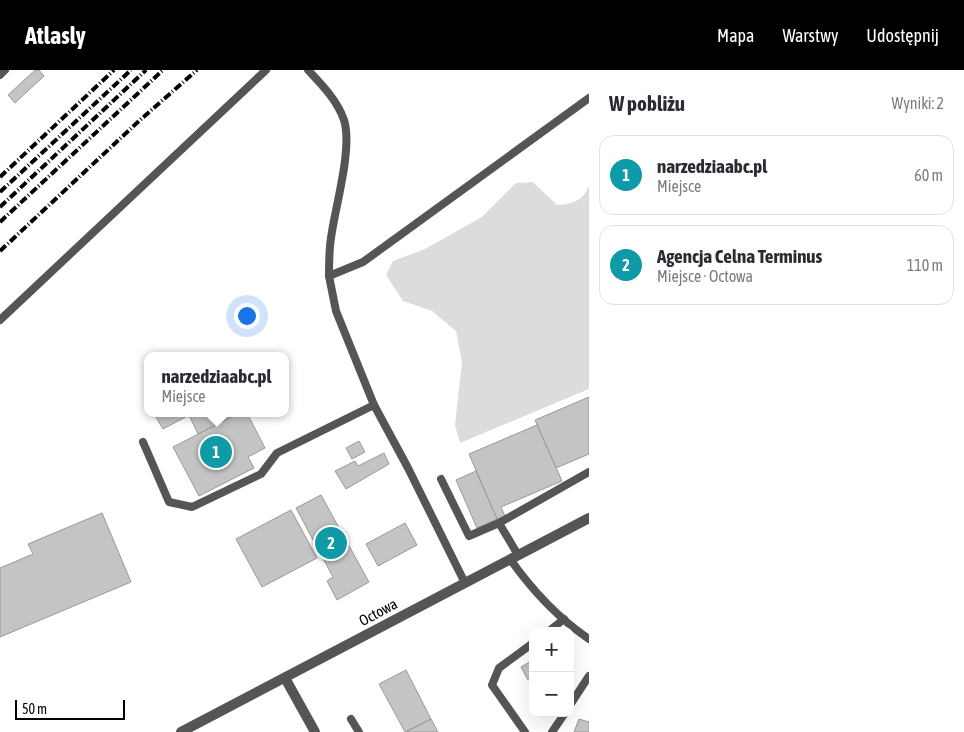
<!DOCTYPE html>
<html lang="pl">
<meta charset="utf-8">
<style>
:root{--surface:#fff;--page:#f7f7f7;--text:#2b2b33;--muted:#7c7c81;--line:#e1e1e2;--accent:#000}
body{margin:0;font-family:"Asap Condensed",sans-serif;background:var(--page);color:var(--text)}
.controls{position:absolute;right:15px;bottom:15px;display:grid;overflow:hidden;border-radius:10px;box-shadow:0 5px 20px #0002}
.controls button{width:45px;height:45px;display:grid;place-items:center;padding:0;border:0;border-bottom:1px solid var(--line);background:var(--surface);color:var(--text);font:25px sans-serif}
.scale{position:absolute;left:15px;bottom:12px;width:110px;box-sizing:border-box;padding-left:5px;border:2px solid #000;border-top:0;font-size:14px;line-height:18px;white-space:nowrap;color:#000;-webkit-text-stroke:4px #fff;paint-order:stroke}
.you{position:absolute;left:246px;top:245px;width:18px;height:18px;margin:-12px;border:4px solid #fff;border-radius:50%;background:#1a73e8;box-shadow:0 0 0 8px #1a73e833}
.badge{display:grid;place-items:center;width:32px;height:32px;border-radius:50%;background:var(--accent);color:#fff;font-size:16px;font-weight:700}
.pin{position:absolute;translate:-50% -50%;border:2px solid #fff;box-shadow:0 1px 5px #0006}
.popup{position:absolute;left:144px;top:282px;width:145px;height:65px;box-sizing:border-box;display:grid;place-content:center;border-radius:10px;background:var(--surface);filter:drop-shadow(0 1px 4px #0005);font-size:16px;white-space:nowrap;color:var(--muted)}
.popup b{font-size:19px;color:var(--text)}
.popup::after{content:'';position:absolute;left:50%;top:100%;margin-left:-10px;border:10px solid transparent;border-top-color:var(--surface)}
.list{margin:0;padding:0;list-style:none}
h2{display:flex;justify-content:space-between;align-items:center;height:65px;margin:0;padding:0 20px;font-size:21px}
h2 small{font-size:16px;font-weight:400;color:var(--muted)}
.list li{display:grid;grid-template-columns:32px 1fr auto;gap:15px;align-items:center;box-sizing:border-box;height:80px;margin:0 10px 10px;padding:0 10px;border:1px solid var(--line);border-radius:15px}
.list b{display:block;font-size:19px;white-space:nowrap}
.list p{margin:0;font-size:16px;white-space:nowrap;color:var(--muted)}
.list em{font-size:16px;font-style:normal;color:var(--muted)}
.map{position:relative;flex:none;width:589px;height:662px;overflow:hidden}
header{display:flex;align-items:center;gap:30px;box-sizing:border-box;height:70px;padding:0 25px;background:var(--accent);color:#fff}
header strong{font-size:24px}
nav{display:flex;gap:28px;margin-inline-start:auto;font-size:18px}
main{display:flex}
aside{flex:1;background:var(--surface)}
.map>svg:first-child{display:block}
</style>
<header>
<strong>Atlasly</strong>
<nav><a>Mapa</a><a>Warstwy</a><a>Udostępnij</a></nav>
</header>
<main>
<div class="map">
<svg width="589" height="662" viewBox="0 0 589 662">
<rect width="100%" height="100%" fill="#fff"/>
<!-- green -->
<path fill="#dcdcdc" d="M533,112L557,135C572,134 583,131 589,116V319L460,373L455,355L462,292L456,261L432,241L403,231L386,205L393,191L425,179L482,147L516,113Z"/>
<!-- building -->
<g fill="#c4c4c4" stroke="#999">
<path d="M35,0H39L44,6L15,33L8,25Z"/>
<path d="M589,327V384L556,398L535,350Z"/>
<path d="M163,343H193L163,359L156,347Z"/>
<path d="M193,343H239L198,364L189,345Z"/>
<path d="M239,343H247L265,378L248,387L254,398L199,426L173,377Z"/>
<path d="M537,355L562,411L501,437L505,446L497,449L469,384Z"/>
<path d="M359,371L365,382L352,389L346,378Z"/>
<path d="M384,383L389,394L346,419L335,401L355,391L358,396Z"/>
<path d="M476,401L497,449L477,458L456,410Z"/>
<path d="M321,425L369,512L337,530L327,511L333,507L296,438Z"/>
<path d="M291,440L317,488L262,517L236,469Z"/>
<path d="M102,443L131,512L0,567V498L33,484L28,474Z"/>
<path d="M405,453L417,475L378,496L366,474Z"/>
<path d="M533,590V607L528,610L521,597Z"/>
<path d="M406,600L431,649L405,662L379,614Z"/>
<path d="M431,649L438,662H406Z"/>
<path d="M579,649L589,652V662H574Z"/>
</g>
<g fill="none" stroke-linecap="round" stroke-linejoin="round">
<!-- service -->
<g stroke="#555" stroke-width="8">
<path d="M308,0C322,15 337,30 344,50C353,78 335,137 331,168C329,180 329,194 329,206"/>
<path d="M0,5L5,0"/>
<path d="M0,250L266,0"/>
<path d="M143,372L169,432L192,437L261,404L277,383L374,335"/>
<path d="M441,409L469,466L499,453L518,485"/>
<path d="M499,453L589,402"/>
<path d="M510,489C532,520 558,548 589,569"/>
<path d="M465,513L408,398L374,335L336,241L329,206L363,192L589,28"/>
<path d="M549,561L564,549"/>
<path d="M570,635L589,606"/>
<path d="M351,649L359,662"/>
<path d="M525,662L492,615L499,598L533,573"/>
<path d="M552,662L565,643"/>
</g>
<!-- minor -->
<path stroke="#555" stroke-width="10" d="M285,608L315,662"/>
<!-- tertiary -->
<path stroke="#555" stroke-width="10" d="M181,662L589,448"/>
<!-- rail -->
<g stroke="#000" stroke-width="4" stroke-dasharray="8 2.5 1 2.5" stroke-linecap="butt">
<path d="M0,107L114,0"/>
<path d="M0,122L131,0"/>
<path d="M0,137L146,0"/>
<path d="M0,152L163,0"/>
<path d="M0,181L140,50L197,0"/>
</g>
</g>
<g text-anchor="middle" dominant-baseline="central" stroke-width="4" stroke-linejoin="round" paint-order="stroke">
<!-- street labels -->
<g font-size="15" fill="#000" stroke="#fff">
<text transform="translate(378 542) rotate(-28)">Octowa</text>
</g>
</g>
</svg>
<div class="controls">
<button>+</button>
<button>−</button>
</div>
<div class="scale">50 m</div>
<div class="you"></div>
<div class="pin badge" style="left:216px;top:382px;background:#0f9aa8">1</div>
<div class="popup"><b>narzedziaabc.pl</b>Miejsce</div>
<div class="pin badge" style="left:331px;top:473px;background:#0f9aa8">2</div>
</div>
<aside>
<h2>W pobliżu<small>Wyniki: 2</small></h2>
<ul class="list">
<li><span class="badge" style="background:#0f9aa8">1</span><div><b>narzedziaabc.pl</b><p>Miejsce</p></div><em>60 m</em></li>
<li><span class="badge" style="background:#0f9aa8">2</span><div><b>Agencja Celna Terminus</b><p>Miejsce · Octowa</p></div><em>110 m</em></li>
</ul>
</aside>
</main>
